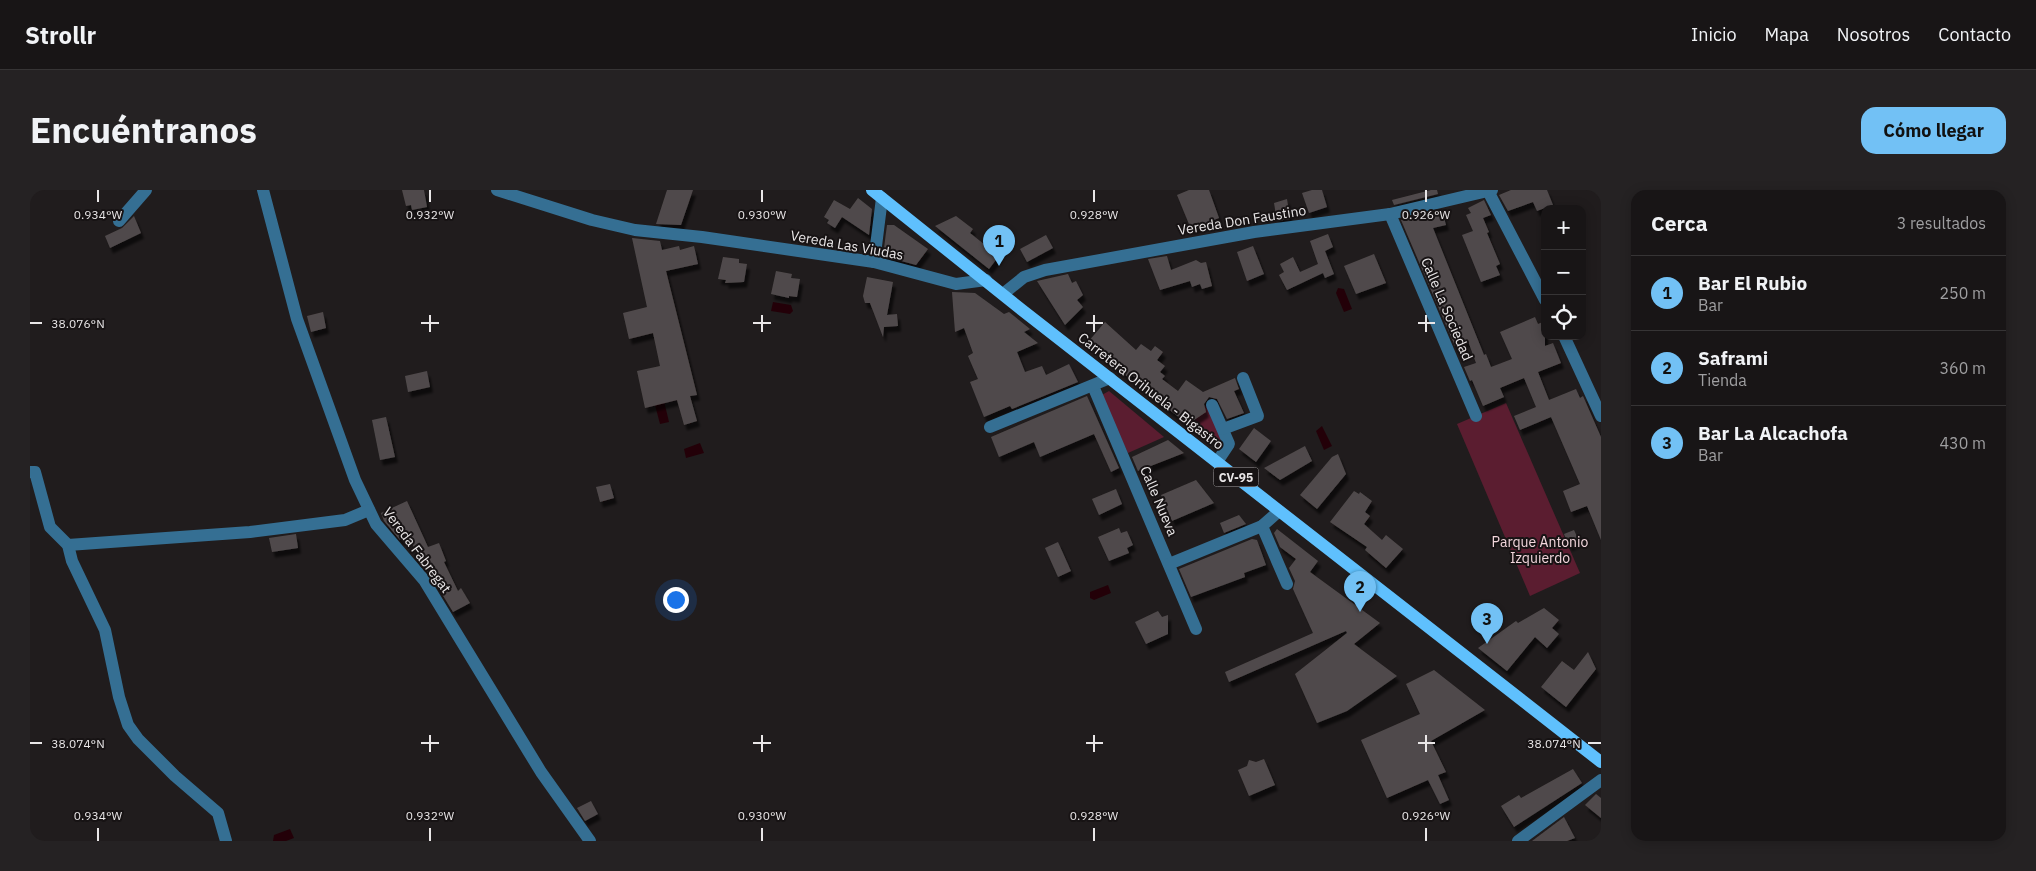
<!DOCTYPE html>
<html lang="es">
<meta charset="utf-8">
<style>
:root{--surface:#181516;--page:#252223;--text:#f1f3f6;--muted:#9f9fa1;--line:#363435;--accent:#72c1f5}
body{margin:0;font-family:"IBM Plex Sans",sans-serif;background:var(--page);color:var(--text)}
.controls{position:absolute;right:15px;top:15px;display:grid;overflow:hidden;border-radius:10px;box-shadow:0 2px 12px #0003}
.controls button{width:45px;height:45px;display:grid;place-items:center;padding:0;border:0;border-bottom:1px solid var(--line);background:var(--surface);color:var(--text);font:25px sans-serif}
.you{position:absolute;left:645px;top:409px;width:18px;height:18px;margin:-12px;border:4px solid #fff;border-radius:50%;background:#1a73e8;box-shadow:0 0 0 8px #1a73e833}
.badge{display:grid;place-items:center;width:32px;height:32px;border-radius:50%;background:var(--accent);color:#111;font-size:16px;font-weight:700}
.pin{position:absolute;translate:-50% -41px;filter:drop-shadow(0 1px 2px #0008)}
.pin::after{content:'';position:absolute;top:26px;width:18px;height:15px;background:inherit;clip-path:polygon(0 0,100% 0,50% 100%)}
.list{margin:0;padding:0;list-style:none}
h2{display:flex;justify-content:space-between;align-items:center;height:65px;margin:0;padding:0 20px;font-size:21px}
h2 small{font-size:16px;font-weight:400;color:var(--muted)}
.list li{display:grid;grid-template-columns:32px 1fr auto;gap:15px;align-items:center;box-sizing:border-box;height:75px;padding:0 20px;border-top:1px solid var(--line)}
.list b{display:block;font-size:19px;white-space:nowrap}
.list p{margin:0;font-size:16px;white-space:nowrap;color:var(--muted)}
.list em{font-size:16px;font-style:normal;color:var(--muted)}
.icon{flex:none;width:28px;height:28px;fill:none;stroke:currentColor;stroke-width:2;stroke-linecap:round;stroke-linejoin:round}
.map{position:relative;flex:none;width:1571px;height:651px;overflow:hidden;border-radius:15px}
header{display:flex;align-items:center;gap:30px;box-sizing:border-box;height:70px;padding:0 25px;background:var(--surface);border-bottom:1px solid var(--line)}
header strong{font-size:24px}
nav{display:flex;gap:28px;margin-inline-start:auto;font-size:18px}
.intro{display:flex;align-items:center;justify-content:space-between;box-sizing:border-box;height:120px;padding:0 30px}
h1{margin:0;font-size:35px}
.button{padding:12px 22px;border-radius:15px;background:var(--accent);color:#111;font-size:18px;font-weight:700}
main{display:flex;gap:30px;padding:0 30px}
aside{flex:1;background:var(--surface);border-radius:15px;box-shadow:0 2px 12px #0003}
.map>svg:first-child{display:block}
</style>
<header>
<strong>Strollr</strong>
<nav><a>Inicio</a><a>Mapa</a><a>Nosotros</a><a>Contacto</a></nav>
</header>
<div class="intro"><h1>Encuéntranos</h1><a class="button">Cómo llegar</a></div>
<main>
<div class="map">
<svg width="1571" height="651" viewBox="0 0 1571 651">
<defs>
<filter id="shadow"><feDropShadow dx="3" dy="5.5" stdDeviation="1" flood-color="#0009"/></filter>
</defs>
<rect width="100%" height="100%" fill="#201c1d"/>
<!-- green -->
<g fill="#5b1d30">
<path d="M1079,201L1134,247L1098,263L1070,206Z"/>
<path d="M1476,213L1550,383L1500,406L1427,234Z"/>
<path d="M1177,214L1194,248L1187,258L1161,235Z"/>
</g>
<!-- water -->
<g fill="#230008">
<path d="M1308,98L1314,99L1322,119L1314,122L1306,103Z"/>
<path d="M743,112L761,115L763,121L760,124L741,121Z"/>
<path d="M634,211L639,232L630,234L625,215Z"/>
<path d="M1292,236L1302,256L1294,260L1286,241Z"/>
<path d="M670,253L674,263L656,268L654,259Z"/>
<path d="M1078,395L1081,403L1064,410L1060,408V402Z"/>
<path d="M260,639L264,648L256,651H243L244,645Z"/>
</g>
<!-- building -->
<g fill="#504a4b" filter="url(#shadow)">
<path d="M372,0H394L397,17L382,20L381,15L376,16Z"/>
<path d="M637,0H663L651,35L626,34Z"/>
<path d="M1159,0H1179L1189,28L1161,39L1147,5Z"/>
<path d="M1282,0H1292L1297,17L1279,23L1272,3Z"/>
<path d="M1401,0H1407L1408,4L1364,15L1362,10Z"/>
<path d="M1481,0H1517L1523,15L1507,21L1503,12L1478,21L1469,5Z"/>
<path d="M828,8L842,19L839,45L812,27L805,38L797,33L799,30L794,27L804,10L820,19Z"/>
<path d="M1257,9L1260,29L1247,31L1244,13Z"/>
<path d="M1454,10L1461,25L1453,28L1459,42L1457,43L1470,74L1466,76L1470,85L1451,92L1432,45L1443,41L1436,25L1441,23L1438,18Z"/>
<path d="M1412,20L1416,35L1403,38L1454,165L1456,164L1461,177L1482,169L1470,142L1505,127L1508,134L1515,131V156L1523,153L1531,173L1508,182L1519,210L1546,199L1550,208L1553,206L1571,247V350L1557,316L1541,322L1533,301L1550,294L1521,227L1490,240L1484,226L1506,217L1494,188L1470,198L1474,207L1453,216L1442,190L1440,191L1434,177L1446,173L1438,151L1425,156L1371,30Z"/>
<path d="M104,26L111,43L80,58L75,46L92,38Z"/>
<path d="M926,26L943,39L940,43L969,66L959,79L905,36Z"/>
<path d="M857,35H864L898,59L886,75L853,66Z"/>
<path d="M1298,44L1303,57L1295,61L1304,84L1295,88L1293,83L1257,100L1249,85L1254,82L1250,74L1263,67L1270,82L1288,74L1280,51Z"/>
<path d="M1016,45L1023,58L997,72L990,59Z"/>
<path d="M602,48L630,51L632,60L649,56L650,60L664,56L668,74L636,81L667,205L660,206L667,231L654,235L647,210L615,218L607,181L630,176L623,143L599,149L593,123L617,117Z"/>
<path d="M1223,56L1234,84L1217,91L1207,62Z"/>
<path d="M1344,64L1356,93L1326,104L1314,76Z"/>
<path d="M1137,66L1141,80L1166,70L1171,73L1176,72L1182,96L1172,99L1170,94L1162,97L1160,91L1130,100L1118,69Z"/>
<path d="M693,67L709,69V73L717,74L714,92L695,93L696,90L688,89Z"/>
<path d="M746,81L762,84L761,88L770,89L767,107L759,106V108L741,104Z"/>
<path d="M1038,84L1042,93L1046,91L1053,105L1047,110L1053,117L1035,135L1007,91Z"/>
<path d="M837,87L863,92L857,125L867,124L868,136L854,137L853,147L840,113H835L833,106Z"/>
<path d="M922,102L945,103L974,124L979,122L1000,139L994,142L1008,153L987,162L995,182L1012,176L1016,185L1039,174L1048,192L982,219L980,216L954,227L940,192L948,189L938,166L943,163L934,138L925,142Z"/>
<path d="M293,122L296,138L281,142L277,126Z"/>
<path d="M1075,132L1106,160L1111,154L1121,161L1125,156L1133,162L1127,170L1135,176L1130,182L1135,186L1132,189L1148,201L1156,190L1173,202L1205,188L1209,199L1204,201L1214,223L1197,229L1187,209L1179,207L1174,214L1176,222L1158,234L1117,203L1120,199L1102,185L1099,188L1078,171L1079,170L1058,152Z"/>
<path d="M397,181L400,197L378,202L375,186Z"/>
<path d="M1057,206L1089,278L1081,282L1064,244L1010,267L1004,252L969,267L961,247Z"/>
<path d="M356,227L365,267L350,270L342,230Z"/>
<path d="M1224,238L1241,251L1226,272L1209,259Z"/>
<path d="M1138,250L1154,263L1108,281L1102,267Z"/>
<path d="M1275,256L1282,271L1250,290L1234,278Z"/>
<path d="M1308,264L1316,284L1287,319L1270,305L1302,267Z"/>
<path d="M1166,290L1184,313L1142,331L1131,305Z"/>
<path d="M580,294L584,308L570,312L566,297Z"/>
<path d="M1086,299L1092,314L1069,325L1062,309Z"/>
<path d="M1324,301L1329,304L1330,302L1342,311L1335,322L1340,326L1334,334L1352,350L1356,345L1373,359L1356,378L1335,360L1337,357L1300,332Z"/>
<path d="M377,311L398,357L409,353L416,371L414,372L428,401L431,398L440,413L423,422L401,386L390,372L379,346L370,350L354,331L351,323Z"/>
<path d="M1209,325L1216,334L1194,343L1190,333Z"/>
<path d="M1089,338L1091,343L1097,341L1103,355L1097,358L1099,363L1079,371L1068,347Z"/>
<path d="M1247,339L1288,371L1280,382L1350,433L1324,454L1367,486L1317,521L1287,533L1265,484L1317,443L1316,441L1199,492L1195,482L1283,443L1263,399L1265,391L1259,378L1266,369L1250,357L1244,343Z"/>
<path d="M1544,340L1549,351L1539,356L1534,344Z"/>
<path d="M266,344L268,358L242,362L239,348Z"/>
<path d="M1222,349L1227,350L1236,375L1214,383L1215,387L1161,407L1149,379Z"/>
<path d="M1028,352L1041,381L1028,387L1015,358Z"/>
<path d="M1514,418L1529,430L1522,438L1529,444L1517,458L1505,447L1477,481L1448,458L1486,431L1488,433Z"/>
<path d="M1128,421L1132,427L1138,425V444L1116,454L1105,432Z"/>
<path d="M1558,462L1566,479L1536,517L1511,497L1532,471L1544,480Z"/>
<path d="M1404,480L1455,520L1401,551L1416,582L1408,585L1419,610L1410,614L1398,590L1357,608L1331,550L1390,524L1376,494Z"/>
<path d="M1234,569L1245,595L1219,606L1208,580L1217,576L1219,570L1226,572Z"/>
<path d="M1543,579L1552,593L1484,637L1471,616L1489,605L1491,608Z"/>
<path d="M1566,604L1571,608V628L1555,615Z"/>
<path d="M561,611L568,624L555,631L547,618Z"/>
<path d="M1534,627L1545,648L1537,651H1502Z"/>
</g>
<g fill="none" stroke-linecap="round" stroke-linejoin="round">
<!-- minor -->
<g stroke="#356f93" stroke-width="12">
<path d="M233,0L267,129L325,290L346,334L394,390L511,582L560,651"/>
<path d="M467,0L562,30L605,40L672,47L844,72L926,94L956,90"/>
<path d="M1458,1L1515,110"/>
<path d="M1360,24L1446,226"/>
<path d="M89,31L116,0"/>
<path d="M844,72L852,8"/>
<path d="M973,104L994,87L1015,80L1224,42L1360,24L1462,0"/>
<path d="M1534,146L1571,226"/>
<path d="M1063,196L1166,439"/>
<path d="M1182,215L1199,254L1187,272"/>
<path d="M960,237L1080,188"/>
<path d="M1193,239L1228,226L1213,188"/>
<path d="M0,282H5L20,337L38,355L42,371L75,440L89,507L98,535L108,549L145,586L188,623L196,651"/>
<path d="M1232,336L1257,394"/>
<path d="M38,355L220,342L315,330L339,320"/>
<path d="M1139,374L1232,336L1249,321"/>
<path d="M1488,651L1571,590"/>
</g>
<!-- major -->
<path stroke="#5fc0fd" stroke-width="12" d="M842,0L992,120L1571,572"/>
</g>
<!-- ticks -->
<path fill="none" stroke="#e9e6e7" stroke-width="2" d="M68,0V12M400,0V12M732,0V12M1064,0V12M1396,0V12M400,125V142M732,125V142M1064,125V142M1396,125V142M0,133H12M391,133H409M723,133H741M1056,133H1073M1388,133H1405M400,545V562M732,545V562M1064,545V562M1396,545V562M0,553H12M391,553H409M723,553H741M1056,553H1073M1388,553H1405M1558,553H1571M68,638V651M400,638V651M732,638V651M1064,638V651M1396,638V651"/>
<g text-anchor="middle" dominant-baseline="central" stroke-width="4" stroke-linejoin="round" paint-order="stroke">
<!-- shield labels -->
<rect fill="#171314" stroke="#aaa7a8" stroke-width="1" x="1183.5" y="277.5" width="45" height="19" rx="4"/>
<g font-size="12" font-weight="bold" fill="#e9e6e7">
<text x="1206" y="287">CV-95</text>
</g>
<!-- street labels -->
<g font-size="14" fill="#e9e6e7" stroke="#171314">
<text transform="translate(1212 30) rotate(-9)">Vereda Don Faustino</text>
<text transform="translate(817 55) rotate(10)">Vereda Las Viudas</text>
<text transform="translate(1417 119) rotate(67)">Calle La Sociedad</text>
<text transform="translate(1121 201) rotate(38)">Carretera Orihuela - Bigastro</text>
<text transform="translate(1129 311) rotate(67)">Calle Nueva</text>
<text transform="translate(387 360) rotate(53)">Vereda Fabregat</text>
</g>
<!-- park labels -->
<g font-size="14" fill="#f2d6dc" stroke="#171314">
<text x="1510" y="352">Parque Antonio<tspan x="1510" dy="16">Izquierdo</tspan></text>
</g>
</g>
<g font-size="12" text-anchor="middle" fill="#e9e6e7" stroke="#171314" stroke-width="4" stroke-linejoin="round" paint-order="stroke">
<text x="68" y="29">0.934°W</text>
<text x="400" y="29">0.932°W</text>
<text x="732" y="29">0.930°W</text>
<text x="1064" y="29">0.928°W</text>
<text x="1396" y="29">0.926°W</text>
<text x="48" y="138">38.076°N</text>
<text x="48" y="558">38.074°N</text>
<text x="1524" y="558">38.074°N</text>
<text x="68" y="630">0.934°W</text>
<text x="400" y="630">0.932°W</text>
<text x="732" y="630">0.930°W</text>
<text x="1064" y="630">0.928°W</text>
<text x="1396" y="630">0.926°W</text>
</g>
</svg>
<div class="controls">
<button>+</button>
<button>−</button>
<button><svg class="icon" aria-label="locate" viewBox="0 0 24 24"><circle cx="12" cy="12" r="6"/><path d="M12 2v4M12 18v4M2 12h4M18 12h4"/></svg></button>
</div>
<div class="you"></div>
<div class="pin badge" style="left:969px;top:76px">1</div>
<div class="pin badge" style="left:1330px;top:422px">2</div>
<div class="pin badge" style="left:1457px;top:454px">3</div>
</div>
<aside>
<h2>Cerca<small>3 resultados</small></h2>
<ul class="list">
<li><span class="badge">1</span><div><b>Bar El Rubio</b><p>Bar</p></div><em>250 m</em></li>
<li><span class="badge">2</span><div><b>Saframi</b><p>Tienda</p></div><em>360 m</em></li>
<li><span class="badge">3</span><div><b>Bar La Alcachofa</b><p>Bar</p></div><em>430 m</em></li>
</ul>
</aside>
</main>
